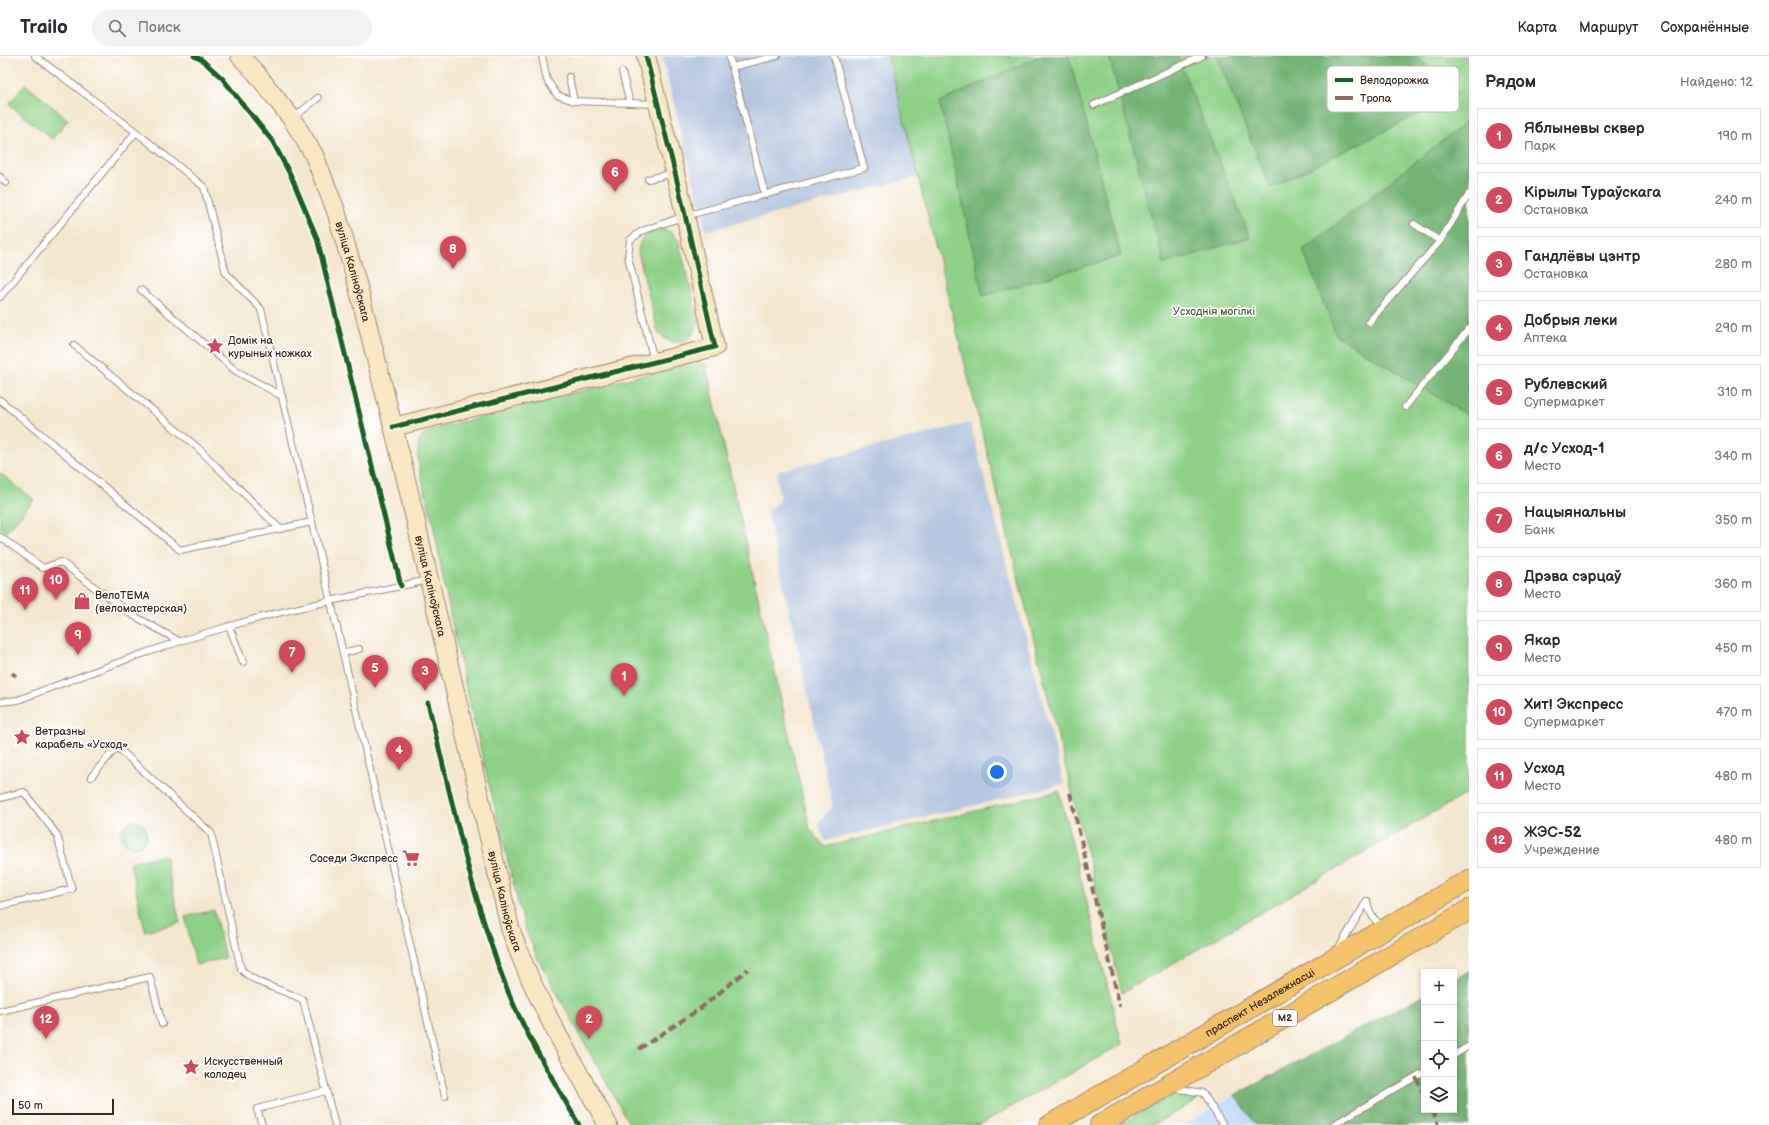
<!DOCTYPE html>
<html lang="ru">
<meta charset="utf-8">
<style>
:root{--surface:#fff;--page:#f2f2f3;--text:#2b2b33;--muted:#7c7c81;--line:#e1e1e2;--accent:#d1495b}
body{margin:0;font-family:"Balsamiq Sans",sans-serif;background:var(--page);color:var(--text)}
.controls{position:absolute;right:12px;bottom:12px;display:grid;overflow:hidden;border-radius:0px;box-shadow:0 2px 6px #0003}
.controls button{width:36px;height:36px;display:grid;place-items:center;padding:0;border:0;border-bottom:1px solid var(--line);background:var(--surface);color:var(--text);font:20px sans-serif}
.scale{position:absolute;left:12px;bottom:10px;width:102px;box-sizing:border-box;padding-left:4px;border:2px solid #3b2a1e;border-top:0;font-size:11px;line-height:14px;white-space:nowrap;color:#3b2a1e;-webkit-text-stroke:3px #fff;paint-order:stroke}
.you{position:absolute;left:997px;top:716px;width:14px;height:14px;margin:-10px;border:3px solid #fff;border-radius:50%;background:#1a73e8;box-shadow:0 0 0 6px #1a73e833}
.badge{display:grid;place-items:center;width:26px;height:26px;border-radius:50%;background:var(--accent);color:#fff;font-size:13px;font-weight:700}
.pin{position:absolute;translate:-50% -33px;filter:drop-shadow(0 1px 2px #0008)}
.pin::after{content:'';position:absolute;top:21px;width:14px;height:12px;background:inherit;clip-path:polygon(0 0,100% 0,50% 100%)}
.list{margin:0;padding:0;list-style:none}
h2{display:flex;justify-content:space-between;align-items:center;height:52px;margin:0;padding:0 16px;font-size:17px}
h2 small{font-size:13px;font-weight:400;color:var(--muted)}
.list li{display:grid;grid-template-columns:26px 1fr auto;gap:12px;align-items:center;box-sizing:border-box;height:56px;margin:0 8px 8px;padding:0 8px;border:1px solid var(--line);border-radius:0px}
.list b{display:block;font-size:15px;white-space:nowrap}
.list p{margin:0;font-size:13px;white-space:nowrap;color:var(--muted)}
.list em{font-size:13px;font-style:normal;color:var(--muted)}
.icon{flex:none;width:22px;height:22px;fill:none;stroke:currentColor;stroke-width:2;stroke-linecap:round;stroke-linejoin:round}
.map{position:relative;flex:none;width:1469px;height:1069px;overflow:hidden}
header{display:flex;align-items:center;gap:24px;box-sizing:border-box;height:56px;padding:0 20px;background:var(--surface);border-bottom:1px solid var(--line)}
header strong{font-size:19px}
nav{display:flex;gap:22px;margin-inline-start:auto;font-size:14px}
.search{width:280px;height:36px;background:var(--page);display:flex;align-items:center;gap:10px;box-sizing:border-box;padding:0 14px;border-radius:22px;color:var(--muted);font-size:15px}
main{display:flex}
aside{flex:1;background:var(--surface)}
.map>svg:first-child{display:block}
</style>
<header>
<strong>Trailo</strong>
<div class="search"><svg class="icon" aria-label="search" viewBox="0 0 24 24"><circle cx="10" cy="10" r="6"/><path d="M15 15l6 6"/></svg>Поиск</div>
<nav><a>Карта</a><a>Маршрут</a><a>Сохранённые</a></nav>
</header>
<main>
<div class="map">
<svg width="1469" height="1069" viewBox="0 0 1469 1069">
<rect width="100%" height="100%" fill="#fff"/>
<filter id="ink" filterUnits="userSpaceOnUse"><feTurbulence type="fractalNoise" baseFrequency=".025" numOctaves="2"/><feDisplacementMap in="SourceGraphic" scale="8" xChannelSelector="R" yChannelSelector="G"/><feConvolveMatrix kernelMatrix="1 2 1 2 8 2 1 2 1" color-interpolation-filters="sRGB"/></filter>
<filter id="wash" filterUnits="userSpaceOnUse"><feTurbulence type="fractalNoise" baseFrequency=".012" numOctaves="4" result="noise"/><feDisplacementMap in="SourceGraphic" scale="16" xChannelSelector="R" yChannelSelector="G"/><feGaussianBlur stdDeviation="0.9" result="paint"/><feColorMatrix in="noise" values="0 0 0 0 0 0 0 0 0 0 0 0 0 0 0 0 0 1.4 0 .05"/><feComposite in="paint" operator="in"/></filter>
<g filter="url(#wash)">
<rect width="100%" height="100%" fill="#f4e7d0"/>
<!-- built -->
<path fill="#c7ddf9" d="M1235,1039L1256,1069H1183Z"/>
<!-- industrial -->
<g fill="#b5c6de">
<path d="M662,0H887L918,121L706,175Z"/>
<path d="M970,367L1064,728L825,785L818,767L833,751L767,456L780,445L777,421L779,415Z"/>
</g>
<!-- green -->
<g fill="#8fd189" stroke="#657e54">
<path d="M888,0H1469V736L1122,937Z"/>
<path d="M25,28L68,64L52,83L9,48Z"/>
<path d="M658,174C669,174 674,176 679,186L699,266C692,287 675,294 658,277L638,196C640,181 644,179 658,174Z"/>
<path d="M696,305L706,309L810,773L825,791L1059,735L1122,988L979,1069H630L538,903L526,875L518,846C488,722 455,598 434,472C430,450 416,412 418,392C419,381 425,376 435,373Z"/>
<path d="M0,417L34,444L6,476L0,471Z"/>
<circle cx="134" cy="778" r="13"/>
<path d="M165,799L180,867L145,875L130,806Z"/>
<path d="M214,854L225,902L196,909L185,861Z"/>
<path d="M1181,1038L1193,1041L1197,1044L1153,1069H1119L1171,1039Z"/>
</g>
<!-- forest -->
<g fill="#73b375" stroke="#576e4a">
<path d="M1040,0H1069L1121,200L983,240L940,46Z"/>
<path d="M1109,0H1177L1250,181L1164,208Z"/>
<path d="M1217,0H1416L1459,38L1270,132Z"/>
<path d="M1469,64V360L1336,279L1303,194Z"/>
<path d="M1469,915V1069H1256L1235,1039L1424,939V1054H1454V923Z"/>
</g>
</g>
<g filter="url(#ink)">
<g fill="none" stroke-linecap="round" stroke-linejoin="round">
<!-- lane casing -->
<g stroke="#988877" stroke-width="8">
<g id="lane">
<path d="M35,0L136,76L204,131L226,217L261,253L343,597L445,1040"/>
<path d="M542,0L547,24L557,39L574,45"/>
<path d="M729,0L765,139"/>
<path d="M732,11L777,0"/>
<path d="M622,16L630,47"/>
<path d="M569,21L574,45L656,48"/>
<path d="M1094,49L1202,0"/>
<path d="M293,62L318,42"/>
<path d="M0,121L6,127"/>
<path d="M648,123L674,117"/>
<path d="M1414,168L1440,185"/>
<path d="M141,234L236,315L282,340"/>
<path d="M0,241L136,76"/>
<path d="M1369,266L1440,185L1469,138"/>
<path d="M74,289L197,391L280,473"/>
<path d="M654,305L628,201L630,184L642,175L685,160L864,112L834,0"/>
<path d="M0,344L180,494L312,466"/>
<path d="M1405,351L1469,273"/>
<path d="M0,481L43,512L61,506L129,557L179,585"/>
<path d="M229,570L243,606"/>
<path d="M343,597L359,593"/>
<path d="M0,646L18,644C87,618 156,591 227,571C293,551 361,539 428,524"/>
<path d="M91,721L117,691L211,777L241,913C258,931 282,932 303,944L335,1069"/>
<path d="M0,742L24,736L57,779L72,833L0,850"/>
<path d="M1367,845C1369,855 1374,867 1385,870"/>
<path d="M1338,893L1367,845"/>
<path d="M0,955L150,921L162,968"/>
<path d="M1454,999L1469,990"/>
<path d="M1174,1032L1203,1037L1223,1069"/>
<path d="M262,1069L257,1053L326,1035"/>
<path d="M1333,1069L1424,1016"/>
</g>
</g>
<!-- secondary casing -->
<g stroke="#988877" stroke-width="20">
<g id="secondary">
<path id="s1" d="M240,0L256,17L292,63L314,99L336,155L357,227L401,402L510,872C534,942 572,1005 608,1069"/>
<path d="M393,371L715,291L680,137L646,0"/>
</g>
</g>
<!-- primary casing -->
<g stroke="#988877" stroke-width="22">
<g id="primary">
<path id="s2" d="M1050,1069L1469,824"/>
<path d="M1100,1069L1469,854"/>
</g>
</g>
<!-- lane -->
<use href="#lane" stroke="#fff" stroke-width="6"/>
<!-- secondary -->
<use href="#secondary" stroke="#fae7c3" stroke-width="18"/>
<!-- primary -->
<use href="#primary" stroke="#f3c26a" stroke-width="20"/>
<!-- quiet -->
<g stroke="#8d6e63" stroke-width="4" stroke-dasharray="8 4" stroke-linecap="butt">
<path d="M12,617L16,620"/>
<path d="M1070,737L1120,950"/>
<path d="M639,993L701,952L748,913"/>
<path d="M1416,1021L1424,1038"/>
<path d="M1432,1054L1438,1069"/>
</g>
<!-- cycleway casing -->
<g stroke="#fff" stroke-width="8">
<g id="cycleway">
<path d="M194,0L202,4L222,22L273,86L291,120L317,182L401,530"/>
<path d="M393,371L715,291L680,137L646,0"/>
<path d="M428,647C452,743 471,841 507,933C526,980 554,1025 579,1069"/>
</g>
</g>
<!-- cycleway -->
<use href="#cycleway" stroke="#1b5e20" stroke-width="5"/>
</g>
</g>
<!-- icons -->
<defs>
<g id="sight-bare" transform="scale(1.38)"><path d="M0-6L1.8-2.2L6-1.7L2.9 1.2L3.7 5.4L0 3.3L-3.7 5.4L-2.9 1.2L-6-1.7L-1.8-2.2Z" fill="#d1495b" stroke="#fff" stroke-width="2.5" paint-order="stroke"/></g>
<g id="shop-bare" transform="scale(1.38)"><path d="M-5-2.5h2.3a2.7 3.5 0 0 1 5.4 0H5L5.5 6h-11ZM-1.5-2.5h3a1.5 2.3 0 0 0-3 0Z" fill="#d1495b" stroke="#fff" stroke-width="2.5" paint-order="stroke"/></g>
<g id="supermarket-bare" transform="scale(1.38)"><path d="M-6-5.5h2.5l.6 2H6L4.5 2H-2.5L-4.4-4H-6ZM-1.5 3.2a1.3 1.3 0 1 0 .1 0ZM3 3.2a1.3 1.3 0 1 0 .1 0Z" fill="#d1495b" stroke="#fff" stroke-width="2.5" paint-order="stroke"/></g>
</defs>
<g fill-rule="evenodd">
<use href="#sight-bare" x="215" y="290"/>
<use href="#shop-bare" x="82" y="545"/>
<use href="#sight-bare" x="22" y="681"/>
<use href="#supermarket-bare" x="411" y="802"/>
<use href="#sight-bare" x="191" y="1011"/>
</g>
<g text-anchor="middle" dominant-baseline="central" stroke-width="3.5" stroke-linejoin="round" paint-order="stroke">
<!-- shield labels -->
<rect fill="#fff" stroke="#766a62" stroke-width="1" x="1273" y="954" width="24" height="16" rx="3"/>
<g font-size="10" font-weight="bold" fill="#3b2a1e">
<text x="1285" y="962">М2</text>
</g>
<!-- street labels -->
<g font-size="11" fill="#3b2a1e" stroke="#fff">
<text stroke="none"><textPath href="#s1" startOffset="247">вуліца Каліноўскага</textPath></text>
<text stroke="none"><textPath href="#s1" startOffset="571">вуліца Каліноўскага</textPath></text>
<text stroke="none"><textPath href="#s1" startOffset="895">вуліца Каліноўскага</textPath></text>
<text stroke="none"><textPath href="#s2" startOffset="243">праспект Незалежнасці</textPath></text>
</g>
<!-- park labels -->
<g font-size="11" fill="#545c3e" stroke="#fff">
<text x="1214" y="255">Усходнія могілкі</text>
</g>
<!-- poi labels -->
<g font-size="11" fill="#3b2a1e" stroke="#fff" text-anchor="start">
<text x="228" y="284">Домік на<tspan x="228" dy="13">курыных ножках</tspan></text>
<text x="95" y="539">ВелоТЕМА<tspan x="95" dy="13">(веломастерская)</tspan></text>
<text x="35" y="675">Ветразны<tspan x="35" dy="13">карабель «Усход»</tspan></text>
<text x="398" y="802" text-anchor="end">Соседи Экспресс</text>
<text x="204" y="1005">Искусственный<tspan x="204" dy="13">колодец</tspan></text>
</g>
</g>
<!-- legend -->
<rect x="1327" y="10" width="132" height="46" rx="6" fill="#fff" stroke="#c4bfbc" stroke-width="1"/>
<rect x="1335" y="22" width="18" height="4" fill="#1b5e20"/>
<rect x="1335" y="40" width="18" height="4" fill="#8d6e63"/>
<g font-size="11" fill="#3b2a1e">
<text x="1360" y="28">Велодорожка</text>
<text x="1360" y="46">Тропа</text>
</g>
</svg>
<div class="controls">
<button>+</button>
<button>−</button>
<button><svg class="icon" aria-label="locate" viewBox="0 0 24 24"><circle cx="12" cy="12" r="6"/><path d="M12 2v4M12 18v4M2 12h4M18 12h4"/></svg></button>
<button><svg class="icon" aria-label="layers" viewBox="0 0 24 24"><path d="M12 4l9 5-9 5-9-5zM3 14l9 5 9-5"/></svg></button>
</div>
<div class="scale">50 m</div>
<div class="you"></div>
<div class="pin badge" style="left:624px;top:640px">1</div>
<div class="pin badge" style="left:589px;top:983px">2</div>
<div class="pin badge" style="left:425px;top:635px">3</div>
<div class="pin badge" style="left:399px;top:714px">4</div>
<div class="pin badge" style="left:375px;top:632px">5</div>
<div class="pin badge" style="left:615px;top:136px">6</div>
<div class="pin badge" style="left:292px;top:617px">7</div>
<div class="pin badge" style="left:453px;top:213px">8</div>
<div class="pin badge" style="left:78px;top:599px">9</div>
<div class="pin badge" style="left:56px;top:544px">10</div>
<div class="pin badge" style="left:25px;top:554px">11</div>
<div class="pin badge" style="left:46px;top:983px">12</div>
</div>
<aside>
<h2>Рядом<small>Найдено: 12</small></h2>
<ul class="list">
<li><span class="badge">1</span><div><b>Яблыневы сквер</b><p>Парк</p></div><em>190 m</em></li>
<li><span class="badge">2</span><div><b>Кірылы Тураўскага</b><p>Остановка</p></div><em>240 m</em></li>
<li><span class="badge">3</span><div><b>Гандлёвы цэнтр</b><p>Остановка</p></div><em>280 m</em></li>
<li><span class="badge">4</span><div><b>Добрыя леки</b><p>Аптека</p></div><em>290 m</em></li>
<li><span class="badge">5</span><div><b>Рублевский</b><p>Супермаркет</p></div><em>310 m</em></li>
<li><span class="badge">6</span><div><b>д/с Усход-1</b><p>Место</p></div><em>340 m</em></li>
<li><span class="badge">7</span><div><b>Нацыянальны</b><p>Банк</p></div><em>350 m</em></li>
<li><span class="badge">8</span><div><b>Дрэва сэрцаў</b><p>Место</p></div><em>360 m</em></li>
<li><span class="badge">9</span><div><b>Якар</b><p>Место</p></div><em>450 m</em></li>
<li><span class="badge">10</span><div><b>Хит! Экспресс</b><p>Супермаркет</p></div><em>470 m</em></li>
<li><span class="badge">11</span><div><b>Усход</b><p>Место</p></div><em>480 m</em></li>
<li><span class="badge">12</span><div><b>ЖЭС-52</b><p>Учреждение</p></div><em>480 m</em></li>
</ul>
</aside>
</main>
